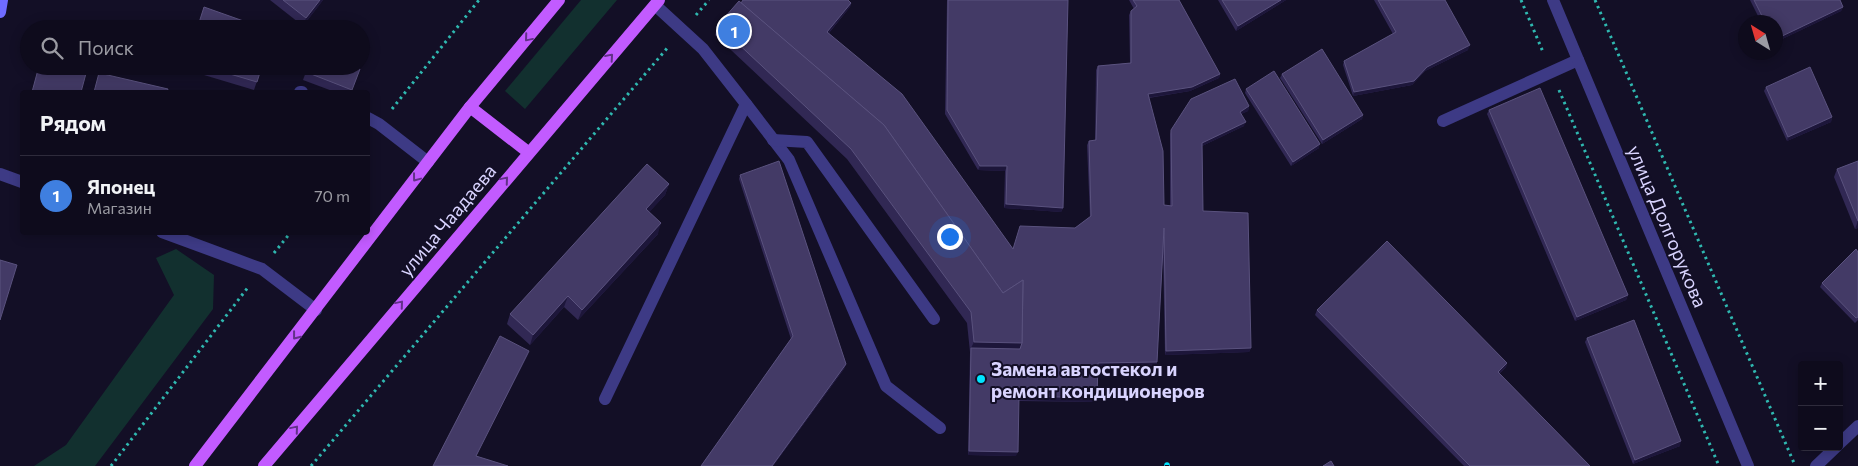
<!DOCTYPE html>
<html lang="ru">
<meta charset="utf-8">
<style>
:root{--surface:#0e0b1c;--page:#1c1929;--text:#f1f3f6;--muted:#9b9ba3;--line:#2e2b3b;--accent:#d93025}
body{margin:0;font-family:Commissioner,sans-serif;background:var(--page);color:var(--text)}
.controls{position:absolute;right:15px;bottom:15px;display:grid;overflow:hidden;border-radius:5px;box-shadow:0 2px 12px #0003}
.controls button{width:45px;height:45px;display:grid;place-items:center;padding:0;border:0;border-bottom:1px solid var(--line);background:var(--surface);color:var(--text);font:25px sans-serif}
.compass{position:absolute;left:1738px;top:15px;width:45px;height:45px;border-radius:50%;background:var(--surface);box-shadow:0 2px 12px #0003;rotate:323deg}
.you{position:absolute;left:949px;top:236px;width:18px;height:18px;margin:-12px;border:4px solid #fff;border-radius:50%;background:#1a73e8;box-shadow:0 0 0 8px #1a73e833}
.badge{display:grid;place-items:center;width:32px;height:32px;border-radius:50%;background:var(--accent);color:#fff;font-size:16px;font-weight:700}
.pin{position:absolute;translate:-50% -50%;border:2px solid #fff;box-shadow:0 1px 5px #0006}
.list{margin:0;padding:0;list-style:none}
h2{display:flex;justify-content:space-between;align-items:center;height:65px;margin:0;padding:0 20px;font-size:21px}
h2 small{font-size:16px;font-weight:400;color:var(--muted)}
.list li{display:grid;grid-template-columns:32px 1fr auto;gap:15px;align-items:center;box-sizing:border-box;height:80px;padding:0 20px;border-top:1px solid var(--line)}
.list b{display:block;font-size:19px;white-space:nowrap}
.list p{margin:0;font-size:16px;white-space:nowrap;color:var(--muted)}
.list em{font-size:16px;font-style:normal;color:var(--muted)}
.icon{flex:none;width:28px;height:28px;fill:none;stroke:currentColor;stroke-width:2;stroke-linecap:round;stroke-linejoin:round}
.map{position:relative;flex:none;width:1858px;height:466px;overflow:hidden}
.search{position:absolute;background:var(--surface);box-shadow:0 2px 12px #0003;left:20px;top:20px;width:350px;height:55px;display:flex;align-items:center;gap:12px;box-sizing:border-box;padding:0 18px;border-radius:28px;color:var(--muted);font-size:19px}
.panel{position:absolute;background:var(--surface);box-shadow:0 2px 12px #0003;left:20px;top:90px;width:350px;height:145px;border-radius:5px}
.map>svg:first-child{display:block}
</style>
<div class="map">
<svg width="1858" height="466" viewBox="0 0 1858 466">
<rect width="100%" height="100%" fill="#130f26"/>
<!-- green -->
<g fill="#12302f">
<path d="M581,0H617L525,109L505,91Z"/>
<path d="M176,249L214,275L213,309L95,466H34L66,445L174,295L156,258Z"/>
</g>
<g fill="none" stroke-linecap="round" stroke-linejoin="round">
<!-- path -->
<g stroke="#2fb8b0" stroke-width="3" stroke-dasharray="2.5 4" stroke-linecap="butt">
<path d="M1521,0L1543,52"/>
<path d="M1595,0L1794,463"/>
<path d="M696,15L709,0"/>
<path d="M1559,90L1719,466"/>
<path d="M392,109L479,0"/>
<path d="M274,253L291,232"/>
<path d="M111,466L249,286"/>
<path d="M311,466L669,46"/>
</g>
<!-- lane -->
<g stroke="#3d3a85" stroke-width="12">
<path d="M300,92H302"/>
<path d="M746,104L789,160L886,386L940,428"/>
<path d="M368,118L379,124L428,162"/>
<path d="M1443,121L1578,60"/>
<path d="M773,140L807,142L934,319"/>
<path d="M605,399L746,104L703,49L655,5"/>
</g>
<!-- street -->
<g stroke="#3d3a85" stroke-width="12">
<path d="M1553,0L1748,466"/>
<path d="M0,174L22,182"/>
<path d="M162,232L262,269L316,310"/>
<path d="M1839,444L1858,426"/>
<path d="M1816,466L1836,447"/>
</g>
<!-- secondary -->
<path stroke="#6f6bff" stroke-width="12" d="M0,12L2,0"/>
<!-- primary -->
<g stroke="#c25bff" stroke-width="12">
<path d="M470,107L528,152"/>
<path d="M195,466L470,107L559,0"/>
<path d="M264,466L659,0"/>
</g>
<!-- rail casing -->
<g stroke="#00e5ff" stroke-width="5.5">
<path id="rail" d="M1167,466V465"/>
</g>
<!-- rail -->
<use href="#rail" stroke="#130f26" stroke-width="4" stroke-dasharray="11" stroke-linecap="butt"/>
</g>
<!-- wall -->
<g fill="#312854">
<path d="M270,0H323L303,26Z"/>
<path d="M947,0H1068L1063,208L1061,212L1004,208L1005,171L978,170L945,114Z"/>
<path d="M1129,0H1179L1220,74L1219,78L1190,91L1149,98L1164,205L1170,206V134L1171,130L1249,106L1248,111L1241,114L1244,126L1202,146L1203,211L1251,348L1249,352L1165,355L1163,252L1157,362L1156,366L1098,367L1097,398L1096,402L1018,401L1016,456L968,455L970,352L967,323L847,159L715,35L718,25L741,3H851L850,7L829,33L1012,248L1075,228L1090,217L1087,145L1089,141L1095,140L1096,70L1098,66L1130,63L1129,15L1131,11L1134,9Z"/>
<path d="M1218,0H1286L1236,31Z"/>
<path d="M1374,0H1445L1468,50L1425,71L1412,85L1353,96L1343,65L1344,61L1393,34Z"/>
<path d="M1750,0H1840L1843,7L1841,11L1776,42V22H1761Z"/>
<path d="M185,66H262L254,90L184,69Z"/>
<path d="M308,66L360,69L351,92H335L303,80Z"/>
<path d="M1282,74L1363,115L1362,119L1322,144L1280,78Z"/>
<path d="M1766,87L1832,117L1831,122L1787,141L1764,91Z"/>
<path d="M1246,89L1319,148L1291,166L1245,93Z"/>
<path d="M1489,110L1628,295L1626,300L1575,321L1487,114Z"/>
<path d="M1858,161V228L1855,229L1834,177L1837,169Z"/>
<path d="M740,175L846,364L844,369L773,466H701L791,339L739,179Z"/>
<path d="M669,184L665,195L649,212L658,234L578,320L564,307L530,345L507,324L510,314Z"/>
<path d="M1858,252V320L1855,323L1820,287L1822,283Z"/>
<path d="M1317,310L1507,363L1506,367L1499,374L1590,466H1464L1315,315Z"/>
<path d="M1587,338L1680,446L1633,464L1585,342Z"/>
</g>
<!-- shaded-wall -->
<g fill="#1d163a">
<path d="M320,0H323L303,26L306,18Z"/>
<path d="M1281,0H1286L1236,31L1238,26Z"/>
<path d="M851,3L850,7L826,36L827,32Z"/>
<path d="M1843,7L1841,11L1776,42V39Z"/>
<path d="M1470,45L1468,50L1425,71L1412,85L1353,96L1354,92L1427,67Z"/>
<path d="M1220,74L1219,78L1190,91L1146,98L1148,94Z"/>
<path d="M1249,106L1248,111L1238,116L1240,112Z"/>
<path d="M1363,115L1362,119L1322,144L1323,140Z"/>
<path d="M1832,117L1831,122L1787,141L1788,137Z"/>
<path d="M1246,122L1244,126L1200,147L1202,143Z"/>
<path d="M1320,144L1319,148L1291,166L1293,162Z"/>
<path d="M980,166H1007L1005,171L978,170Z"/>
<path d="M669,184L665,195L642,220L646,209Z"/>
<path d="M1006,204L1063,208L1061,212L1004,208Z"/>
<path d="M1858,221V228L1855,229Z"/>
<path d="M661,223L658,234L578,320L582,310Z"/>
<path d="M1628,295L1626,300L1575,321L1577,317Z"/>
<path d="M568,296L564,307L530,345L533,335Z"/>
<path d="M974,342L1022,343L1018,353L971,348Z"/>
<path d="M1251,348L1249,352L1165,355L1166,351Z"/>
<path d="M529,351L528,355L474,460L476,456Z"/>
<path d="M1157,362L1156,366L1096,367L1098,363Z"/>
<path d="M1507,363L1506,367L1496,376L1498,372Z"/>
<path d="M846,364L844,369L773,466H772Z"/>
<path d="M1019,396L1097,398L1096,402L1017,400Z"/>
<path d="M1681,441L1680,446L1633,464L1635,460Z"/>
<path d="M969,451L1018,452L1016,456L968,455Z"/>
</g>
<!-- building -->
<g fill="#433a66" stroke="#5a527e">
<path d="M283,0H320L306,18Z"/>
<path d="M743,0H848L851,3L827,32L902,94L1013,249L1020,226L1075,228L1091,216L1089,141L1096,140L1098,66L1131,63V11L1137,6L1133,0H1179L1220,74L1192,87L1148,94L1163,151L1164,205L1172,206L1171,130L1191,99L1235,79L1249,106L1240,112L1246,122L1202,143L1203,211L1248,213L1251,348L1166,351L1164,228L1157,362L1098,363L1097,398L1019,396L1018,452L969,451L971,348L1020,349L1022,343L1023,280L1003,293L884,125L741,3Z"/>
<path d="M948,0H1068L1063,208L1006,204L1007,166H980L947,110Z"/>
<path d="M1222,0H1281L1238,26Z"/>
<path d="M1378,0H1445L1470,45L1427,67L1414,81L1354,92L1344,61L1396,32Z"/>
<path d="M1754,0H1840L1843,7L1776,39V22H1765Z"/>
<path d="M739,1L884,125L1003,293L1023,280L1022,343L974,342L971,312L851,149L718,25Z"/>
<path d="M204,7L266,29H197Z"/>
<path d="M1322,49L1363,115L1323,140L1282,74Z"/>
<path d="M39,66H88L81,92H32Z"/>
<path d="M203,66H262L257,82Z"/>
<path d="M308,66H354L360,69L352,90L306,72Z"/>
<path d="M1810,67L1832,117L1788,137L1766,87Z"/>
<path d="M1274,71L1320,144L1293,162L1246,89Z"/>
<path d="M99,73L168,89L167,92H94Z"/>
<path d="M1540,88L1628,295L1577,317L1489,110Z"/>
<path d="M779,161L846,364L772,466H701L793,336L740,175Z"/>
<path d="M1858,161V221L1837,169Z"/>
<path d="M647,164L669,184L646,209L661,223L582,310L568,296L533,335L510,314Z"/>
<path d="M1387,241L1507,363L1498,372L1590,466H1470L1317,310Z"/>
<path d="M1856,249L1858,252V317L1856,318L1822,283Z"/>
<path d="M0,260L17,265L0,320Z"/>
<path d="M1634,320L1681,441L1635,460L1587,338Z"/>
<path d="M500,336L529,351L476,456L508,466H433Z"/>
<path d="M1331,461L1334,466H1323Z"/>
</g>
<!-- one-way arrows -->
<defs><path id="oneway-chevron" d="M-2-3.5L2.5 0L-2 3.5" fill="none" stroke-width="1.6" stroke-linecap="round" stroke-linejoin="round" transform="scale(1.25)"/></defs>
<g stroke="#623188">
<use href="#oneway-chevron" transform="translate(528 38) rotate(130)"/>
<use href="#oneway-chevron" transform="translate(610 57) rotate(-49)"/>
<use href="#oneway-chevron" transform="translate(416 178) rotate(127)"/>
<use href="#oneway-chevron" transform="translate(505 180) rotate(-50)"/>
<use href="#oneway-chevron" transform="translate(400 304) rotate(-50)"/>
<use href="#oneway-chevron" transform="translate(296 336) rotate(128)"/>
<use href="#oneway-chevron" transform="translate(295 429) rotate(-50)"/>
</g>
<!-- markers -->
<circle fill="#00e5ff" stroke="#130f26" stroke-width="2" cx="981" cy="379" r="5"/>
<g text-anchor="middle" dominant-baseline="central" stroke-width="4" stroke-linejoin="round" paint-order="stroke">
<!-- street labels -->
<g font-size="19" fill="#d9d4ff" stroke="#130f26">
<text transform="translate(447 220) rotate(-50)">улица Чаадаева</text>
<text transform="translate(1668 226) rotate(67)">улица Долгорукова</text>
</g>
<!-- poi labels -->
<g font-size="19" font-weight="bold" fill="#d9d4ff" stroke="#130f26" text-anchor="start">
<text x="991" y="368">Замена автостекол и<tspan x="991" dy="22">ремонт кондиционеров</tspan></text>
</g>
</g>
</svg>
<div class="controls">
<button>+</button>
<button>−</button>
</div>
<svg class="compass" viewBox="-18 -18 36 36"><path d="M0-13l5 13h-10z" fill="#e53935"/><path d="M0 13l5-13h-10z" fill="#9b9ba3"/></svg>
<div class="you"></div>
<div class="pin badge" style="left:734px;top:31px;background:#3f7fe0">1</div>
<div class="search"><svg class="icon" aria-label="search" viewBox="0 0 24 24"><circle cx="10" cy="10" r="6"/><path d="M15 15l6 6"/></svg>Поиск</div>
<section class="panel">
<h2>Рядом<small></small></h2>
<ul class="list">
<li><span class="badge" style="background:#3f7fe0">1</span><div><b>Японец</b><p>Магазин</p></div><em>70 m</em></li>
</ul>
</section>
</div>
